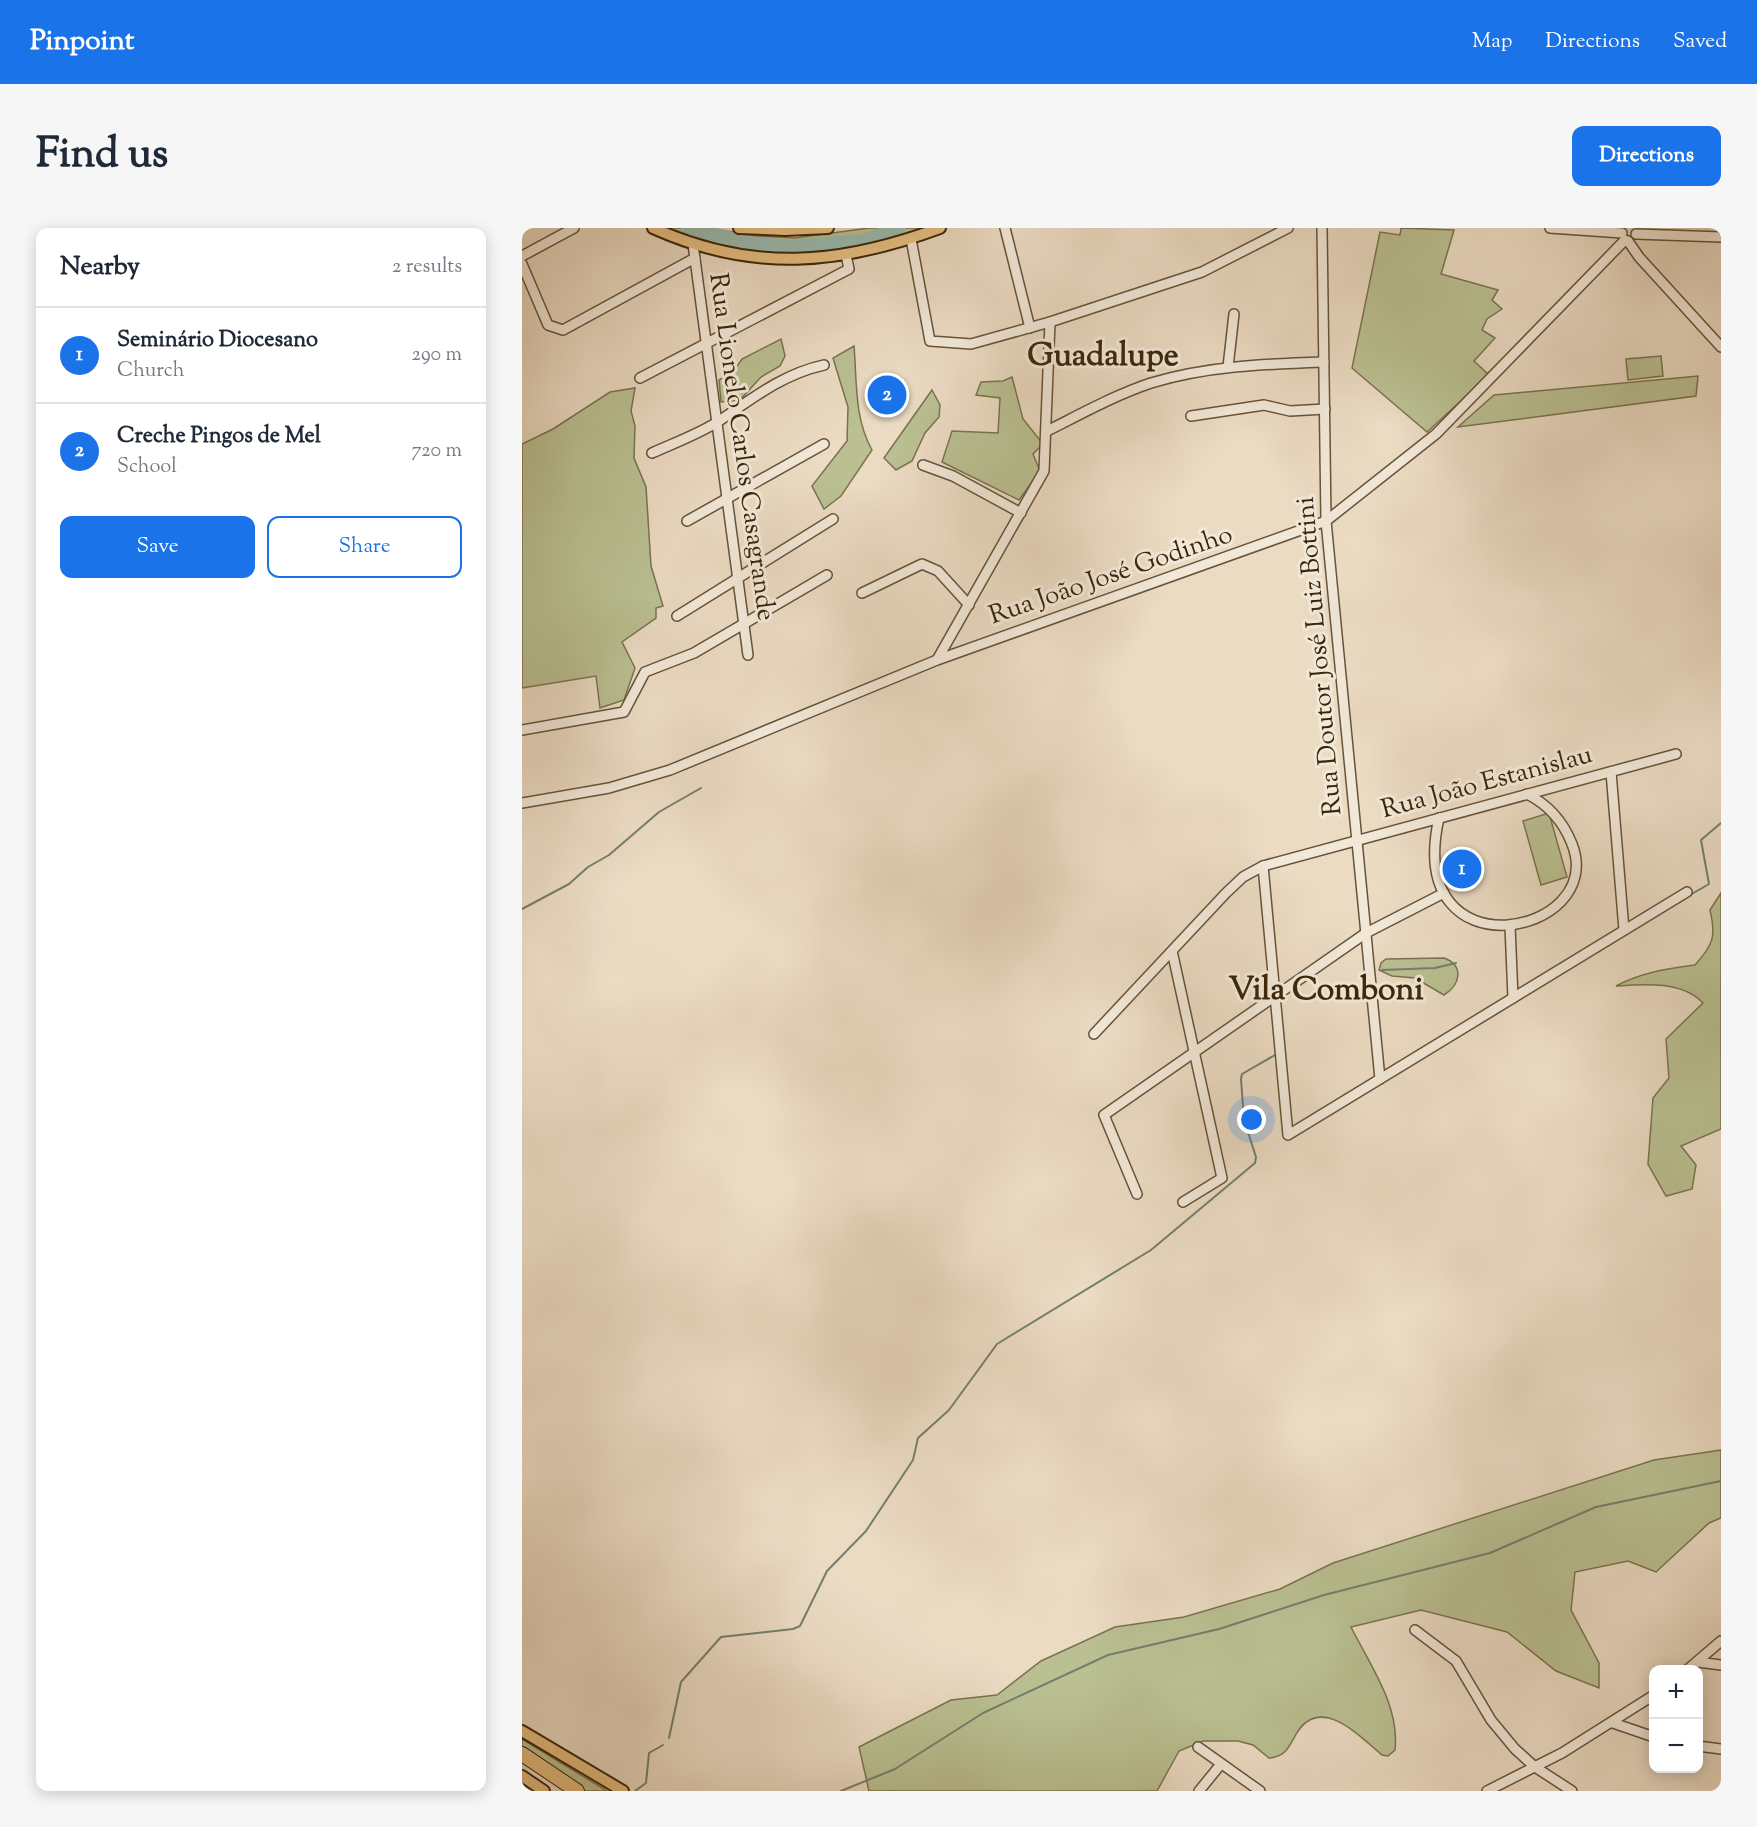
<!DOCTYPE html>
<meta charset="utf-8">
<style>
:root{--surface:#fff;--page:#f6f6f7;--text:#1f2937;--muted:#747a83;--line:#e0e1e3;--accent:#1a73e8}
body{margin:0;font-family:"Sorts Mill Goudy",serif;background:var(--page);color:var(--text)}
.controls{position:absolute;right:18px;bottom:18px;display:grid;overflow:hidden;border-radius:12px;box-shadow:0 3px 15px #0003}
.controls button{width:54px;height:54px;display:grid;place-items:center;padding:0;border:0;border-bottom:2px solid var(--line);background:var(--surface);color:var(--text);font:30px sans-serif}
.you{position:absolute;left:730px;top:892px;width:21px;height:21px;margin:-15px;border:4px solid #fff;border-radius:50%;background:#1a73e8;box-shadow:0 0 0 9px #1a73e833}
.badge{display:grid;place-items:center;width:39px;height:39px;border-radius:50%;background:var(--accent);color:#fff;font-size:20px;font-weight:700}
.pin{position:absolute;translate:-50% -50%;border:3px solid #fff;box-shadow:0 2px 6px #0006}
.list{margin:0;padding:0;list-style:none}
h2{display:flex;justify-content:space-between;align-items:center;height:78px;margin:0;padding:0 24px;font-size:26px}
h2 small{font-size:20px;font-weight:400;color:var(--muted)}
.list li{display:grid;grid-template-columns:39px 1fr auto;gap:18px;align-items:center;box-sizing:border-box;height:96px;padding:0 24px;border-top:2px solid var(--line)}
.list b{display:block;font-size:22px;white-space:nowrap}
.list p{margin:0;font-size:20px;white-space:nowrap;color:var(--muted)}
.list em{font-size:20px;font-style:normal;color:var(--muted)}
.actions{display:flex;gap:12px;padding:18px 24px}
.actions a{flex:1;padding:14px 0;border:2px solid var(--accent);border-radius:12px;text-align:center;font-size:21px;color:var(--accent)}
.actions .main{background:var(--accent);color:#fff}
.map{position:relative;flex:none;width:1199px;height:1563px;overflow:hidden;border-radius:12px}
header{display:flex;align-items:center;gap:36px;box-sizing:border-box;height:84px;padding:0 30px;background:var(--accent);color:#fff}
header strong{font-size:28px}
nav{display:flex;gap:33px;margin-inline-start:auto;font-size:21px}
.intro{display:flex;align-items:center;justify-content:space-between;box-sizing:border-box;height:144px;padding:0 36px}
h1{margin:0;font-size:42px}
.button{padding:15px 27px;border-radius:12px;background:var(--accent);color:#fff;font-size:21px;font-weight:700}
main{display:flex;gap:36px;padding:0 36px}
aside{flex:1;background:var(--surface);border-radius:12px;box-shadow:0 3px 15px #0003}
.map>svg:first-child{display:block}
</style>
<header>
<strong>Pinpoint</strong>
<nav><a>Map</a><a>Directions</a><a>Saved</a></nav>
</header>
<div class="intro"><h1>Find us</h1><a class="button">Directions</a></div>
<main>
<aside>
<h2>Nearby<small>2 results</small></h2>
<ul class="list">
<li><span class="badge">1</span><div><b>Seminário Diocesano</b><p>Church</p></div><em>290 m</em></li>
<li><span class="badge">2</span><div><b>Creche Pingos de Mel</b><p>School</p></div><em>720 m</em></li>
</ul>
<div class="actions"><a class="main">Save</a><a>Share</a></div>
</aside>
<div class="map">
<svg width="1199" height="1563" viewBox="0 0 1199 1563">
<rect width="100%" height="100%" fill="#ebdbc3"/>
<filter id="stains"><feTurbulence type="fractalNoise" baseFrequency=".00333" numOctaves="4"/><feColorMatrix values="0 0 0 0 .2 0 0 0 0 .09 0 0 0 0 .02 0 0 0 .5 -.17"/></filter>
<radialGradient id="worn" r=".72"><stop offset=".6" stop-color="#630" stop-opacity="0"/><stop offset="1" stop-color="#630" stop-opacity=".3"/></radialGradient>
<!-- green -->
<g fill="#bac092" stroke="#7a734e" stroke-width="1.5">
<path d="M141,0H185L234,8L273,10L347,0H406C336,24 266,33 193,18C176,14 158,6 141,0Z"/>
<path d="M879,0L932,2L919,46L976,62L970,72L980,81L965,91L960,102L973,110L952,133L967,147L905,204L830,140L858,4L878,7Z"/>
<path d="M259,111L263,128L258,138L239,149L218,172L199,174L197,152L211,144L220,131Z"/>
<path d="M332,118C335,153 332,190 350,222L319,268L302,281L290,258L325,213L326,179L311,130Z"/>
<path d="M1139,128L1141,148L1106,152L1104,131Z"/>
<path d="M1176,148L1174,168L936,199L972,167Z"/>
<path d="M490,149L501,191L521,216L511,226L518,243L497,272L420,234L430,203L476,205L478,170L454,167L459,154L481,153Z"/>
<path d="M113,160L109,183L113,198L112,230L124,259L129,338L141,378L134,380V390L100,414L113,440L102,472L78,480L74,448L0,460V216L31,201L88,164Z"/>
<path d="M410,162L418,177L417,189L403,205L390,233L374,242L362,230Z"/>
<path d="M1027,585L1045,649L1019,657L1001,593Z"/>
<path d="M1199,665V901L1159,918L1174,937L1170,961L1144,968L1126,936L1131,870L1147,850L1144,811L1181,775C1160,753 1123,756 1094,758C1120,744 1145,741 1173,737C1192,716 1194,708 1188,682Z"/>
<path d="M922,730C943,738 938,757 922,767L893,750L870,748L857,742L859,735L864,731Z"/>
<path d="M1199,1222V1290L1187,1295L1134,1344L1106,1333L1053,1344L1049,1382L1077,1435V1460L1034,1443L985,1404L899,1382L829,1399C848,1437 878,1478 873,1522L866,1528L860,1527C837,1508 797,1464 773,1508C766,1521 762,1529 747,1530L731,1517L716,1513H681L657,1523L635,1563H347L337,1519L429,1472L475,1467L519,1433L593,1399L662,1389L758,1361L811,1335L1132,1232Z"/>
<path d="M0,1511L85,1563H60L0,1522Z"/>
</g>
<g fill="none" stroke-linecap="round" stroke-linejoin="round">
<!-- stream -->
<g stroke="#737f6d" stroke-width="2">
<path d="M1168,667L1187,656L1179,612L1199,595"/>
<path d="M0,681L47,656L66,639L87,627L137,584L179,560"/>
<path d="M860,742L913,740L934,735"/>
<path d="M147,1510L159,1454L199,1409L271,1401L278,1398L305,1343L344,1303L391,1232L396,1210L427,1182L475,1116L629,1022L733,935L734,929L722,892L719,851L720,846L753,827"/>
<path d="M113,1563L124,1555L127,1525L141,1517"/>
<path d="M319,1563L373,1541L461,1485L586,1427L697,1401L802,1367L968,1325L1074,1279L1199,1253"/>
</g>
<!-- river -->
<path stroke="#99bbaf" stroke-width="14" d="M166,0L226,15L269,19L341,13L377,0"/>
<!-- minor casing -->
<g stroke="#665338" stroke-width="12">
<g id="minor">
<path d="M483,0L508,100"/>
<path d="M800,0L804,293L858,851"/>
<path d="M1028,0L1100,5"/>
<path d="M1114,6L1199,9"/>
<path d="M389,11L408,113L449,116L528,94L680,44L766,0"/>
<path d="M1106,13L1117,29L1199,119"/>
<path d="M171,16L226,427"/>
<path d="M0,28L52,0"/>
<path d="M0,36L26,97L41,102L173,30"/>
<path d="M706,139L712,86"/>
<path d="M118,150L327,41L324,27"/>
<path d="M669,188L742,177L768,183L803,181"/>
<path d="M525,203C559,186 593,167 629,155C685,138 743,136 802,134"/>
<path d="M130,225C152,215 177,206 197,193C231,170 261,146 302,137"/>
<path d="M401,237L431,248L499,285"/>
<path d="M165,293L302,216"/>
<path d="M340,365L400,336L416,343L447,377"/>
<path d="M155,388L311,291"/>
<path d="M415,432L522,243L528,94"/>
<path d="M0,502L102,484L123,444L172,425L305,347"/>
<path d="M1089,544L1102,702"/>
<path d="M0,575L87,560L148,542L415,432L804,293L914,206L1103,12"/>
<path d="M917,590C881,749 1086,708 1050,616C1041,593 1027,577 1005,566"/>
<path d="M741,638L766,907L1165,664"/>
<path d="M988,698L991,770"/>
<path d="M650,723L700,950L661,974"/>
<path d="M572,806L704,665L721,649L741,638L1154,526"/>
<path d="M615,966L582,887L844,705L922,665"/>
<path d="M893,1402L934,1433L969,1492L993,1521L1013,1539L1050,1563"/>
<path d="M1176,1434L1199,1437"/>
<path d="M1165,1442L1199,1413"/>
<path d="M1091,1495L1132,1509"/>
<path d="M1176,1518L1199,1521"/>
<path d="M676,1519L738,1563"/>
<path d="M677,1563L699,1536"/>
<path d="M965,1563L1040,1525L1132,1467"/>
</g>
</g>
<!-- major casing -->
<g stroke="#3a2609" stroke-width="14">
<g id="major">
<path d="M131,0C231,45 318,37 418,0"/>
<path d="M217,0L263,2L306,0"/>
<path d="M0,1503L101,1563"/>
<path d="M0,1548L22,1563"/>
</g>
</g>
<!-- highway casing -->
<g stroke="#3a2609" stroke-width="16">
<path id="highway" d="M0,1526L55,1563"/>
</g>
<!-- minor -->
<use href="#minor" stroke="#f2e8d8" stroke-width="9"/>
<!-- major -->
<use href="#major" stroke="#e6be82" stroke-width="10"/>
<!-- highway -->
<use href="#highway" stroke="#e6be82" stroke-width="14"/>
</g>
<g text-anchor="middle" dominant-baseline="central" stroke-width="6" stroke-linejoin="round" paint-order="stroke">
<!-- street labels -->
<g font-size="26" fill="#3a2609" stroke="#f2e8d8">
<text transform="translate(219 219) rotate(82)">Rua Lionelo Carlos Casagrande</text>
<text transform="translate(589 348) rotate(-19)">Rua João José Godinho</text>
<text transform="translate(798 428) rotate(-95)">Rua Doutor José Luiz Bottini</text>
<text transform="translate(965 555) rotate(-15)">Rua João Estanislau</text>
</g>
<!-- district labels -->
<g font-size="32" font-weight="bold" fill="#3a2609" stroke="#f2e8d8">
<text x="581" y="129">Guadalupe</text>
<text x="804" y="763">Vila Comboni</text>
</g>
</g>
<rect width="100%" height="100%" filter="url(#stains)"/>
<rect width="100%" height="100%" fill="url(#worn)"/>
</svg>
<div class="controls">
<button>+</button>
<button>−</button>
</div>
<div class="you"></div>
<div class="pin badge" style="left:940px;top:641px">1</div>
<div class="pin badge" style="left:365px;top:167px">2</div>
</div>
</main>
